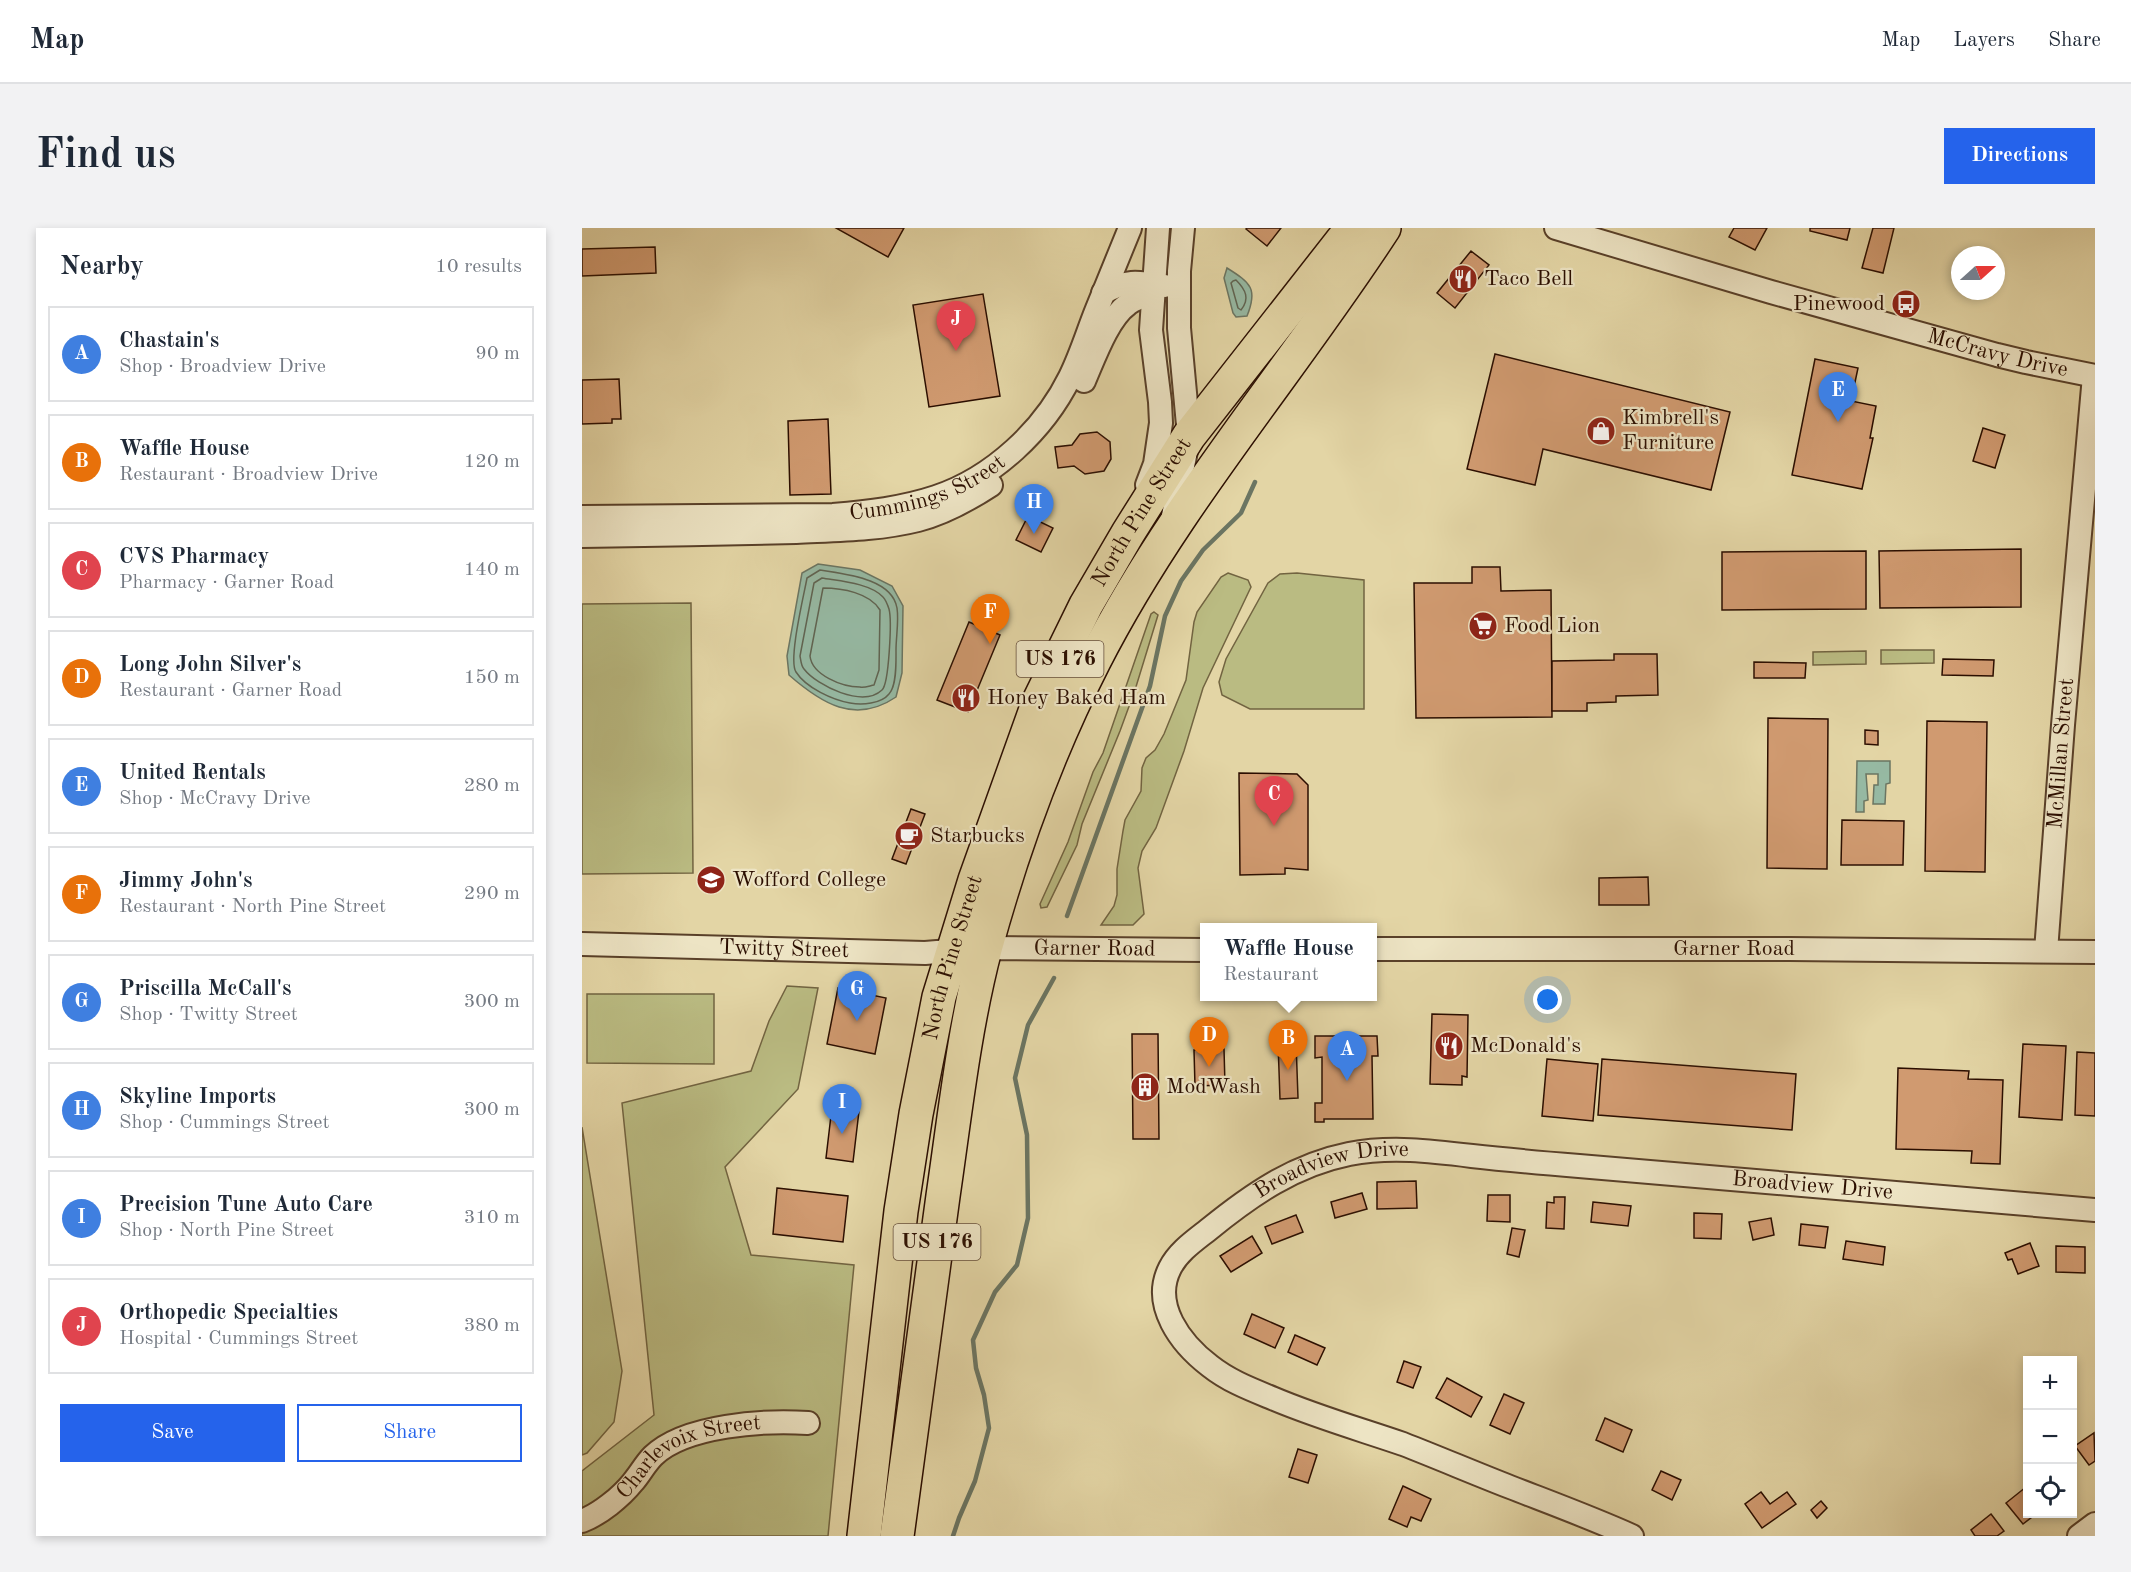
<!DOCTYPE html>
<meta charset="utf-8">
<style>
:root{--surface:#fff;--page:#f2f2f3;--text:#1f2937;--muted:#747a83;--line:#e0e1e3;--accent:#2563eb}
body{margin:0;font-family:"Old Standard TT",serif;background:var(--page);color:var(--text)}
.controls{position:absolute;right:18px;bottom:18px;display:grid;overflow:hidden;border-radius:0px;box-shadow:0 3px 9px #0003}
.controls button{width:54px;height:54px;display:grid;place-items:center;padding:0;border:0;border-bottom:2px solid var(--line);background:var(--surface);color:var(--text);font:30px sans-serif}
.compass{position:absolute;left:1369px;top:18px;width:54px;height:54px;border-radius:50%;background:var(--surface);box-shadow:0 3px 9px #0003;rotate:69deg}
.you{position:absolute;left:966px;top:772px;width:21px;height:21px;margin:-15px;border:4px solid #fff;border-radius:50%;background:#1a73e8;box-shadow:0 0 0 9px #1a73e833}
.badge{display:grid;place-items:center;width:39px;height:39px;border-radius:50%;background:var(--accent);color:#fff;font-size:20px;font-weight:700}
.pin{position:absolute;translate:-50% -50px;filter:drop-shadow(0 2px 3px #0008)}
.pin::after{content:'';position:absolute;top:32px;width:21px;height:18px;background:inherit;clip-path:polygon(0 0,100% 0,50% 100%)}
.popup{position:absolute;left:618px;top:695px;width:177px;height:78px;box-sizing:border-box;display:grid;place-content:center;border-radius:0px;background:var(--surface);filter:drop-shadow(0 2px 4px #0005);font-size:20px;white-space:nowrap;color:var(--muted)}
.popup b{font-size:22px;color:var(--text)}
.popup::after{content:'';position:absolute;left:50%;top:100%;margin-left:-12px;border:12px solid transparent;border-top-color:var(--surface)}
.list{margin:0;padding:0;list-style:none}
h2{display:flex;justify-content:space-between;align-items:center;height:78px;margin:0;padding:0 24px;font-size:26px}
h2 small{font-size:20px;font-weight:400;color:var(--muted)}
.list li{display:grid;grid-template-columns:39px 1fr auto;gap:18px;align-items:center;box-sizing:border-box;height:96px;margin:0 12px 12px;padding:0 12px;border:2px solid var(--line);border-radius:0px}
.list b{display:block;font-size:22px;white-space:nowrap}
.list p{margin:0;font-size:20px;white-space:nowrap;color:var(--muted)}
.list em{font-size:20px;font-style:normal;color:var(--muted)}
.actions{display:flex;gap:12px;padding:18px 24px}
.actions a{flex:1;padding:14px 0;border:2px solid var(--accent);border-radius:0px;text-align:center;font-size:21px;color:var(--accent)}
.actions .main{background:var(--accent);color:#fff}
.icon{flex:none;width:33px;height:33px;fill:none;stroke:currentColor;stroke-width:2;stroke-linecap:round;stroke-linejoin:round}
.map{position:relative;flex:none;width:1513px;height:1308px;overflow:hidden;border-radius:0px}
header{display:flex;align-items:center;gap:36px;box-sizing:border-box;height:84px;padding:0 30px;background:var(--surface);border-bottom:2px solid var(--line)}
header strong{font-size:28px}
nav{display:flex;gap:33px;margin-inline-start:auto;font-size:21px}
.intro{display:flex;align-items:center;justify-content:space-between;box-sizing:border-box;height:144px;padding:0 36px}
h1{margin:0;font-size:42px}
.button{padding:15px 27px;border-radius:0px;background:var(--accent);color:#fff;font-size:21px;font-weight:700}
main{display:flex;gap:36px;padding:0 36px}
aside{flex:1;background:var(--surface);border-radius:0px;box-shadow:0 3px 9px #0003}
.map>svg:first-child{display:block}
</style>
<header>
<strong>Map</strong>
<nav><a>Map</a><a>Layers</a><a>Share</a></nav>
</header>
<div class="intro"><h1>Find us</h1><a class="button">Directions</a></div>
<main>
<aside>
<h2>Nearby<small>10 results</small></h2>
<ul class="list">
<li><span class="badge" style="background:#3f7fe0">A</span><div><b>Chastain's</b><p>Shop · Broadview Drive</p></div><em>90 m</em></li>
<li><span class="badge" style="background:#e8710a">B</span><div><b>Waffle House</b><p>Restaurant · Broadview Drive</p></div><em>120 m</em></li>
<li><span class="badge" style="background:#e0444e">C</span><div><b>CVS Pharmacy</b><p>Pharmacy · Garner Road</p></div><em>140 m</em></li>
<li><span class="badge" style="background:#e8710a">D</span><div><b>Long John Silver's</b><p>Restaurant · Garner Road</p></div><em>150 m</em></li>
<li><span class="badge" style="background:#3f7fe0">E</span><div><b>United Rentals</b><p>Shop · McCravy Drive</p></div><em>280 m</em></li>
<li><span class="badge" style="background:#e8710a">F</span><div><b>Jimmy John's</b><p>Restaurant · North Pine Street</p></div><em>290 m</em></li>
<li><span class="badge" style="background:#3f7fe0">G</span><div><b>Priscilla McCall's</b><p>Shop · Twitty Street</p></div><em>300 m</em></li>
<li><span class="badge" style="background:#3f7fe0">H</span><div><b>Skyline Imports</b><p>Shop · Cummings Street</p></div><em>300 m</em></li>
<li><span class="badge" style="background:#3f7fe0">I</span><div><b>Precision Tune Auto Care</b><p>Shop · North Pine Street</p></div><em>310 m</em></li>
<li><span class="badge" style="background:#e0444e">J</span><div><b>Orthopedic Specialties</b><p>Hospital · Cummings Street</p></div><em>380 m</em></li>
</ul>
<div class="actions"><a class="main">Save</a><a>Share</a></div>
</aside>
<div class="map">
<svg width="1513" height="1308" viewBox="0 0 1513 1308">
<rect width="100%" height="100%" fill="#e3d5a5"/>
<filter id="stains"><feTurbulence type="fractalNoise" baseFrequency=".00333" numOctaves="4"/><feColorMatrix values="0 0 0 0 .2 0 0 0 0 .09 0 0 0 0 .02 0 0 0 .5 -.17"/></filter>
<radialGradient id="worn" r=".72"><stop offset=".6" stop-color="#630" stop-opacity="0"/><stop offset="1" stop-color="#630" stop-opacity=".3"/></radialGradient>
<!-- green -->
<g fill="#babb82" stroke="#726441" stroke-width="1.5">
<path d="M646,345L666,352L669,359L621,460L602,523L574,600L560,623L556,640L562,686L551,697H519L532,678L535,667V641L541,603L543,592L559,563L560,540L564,530L573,522L582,506L604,452L612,394L615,384L639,349Z"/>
<path d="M715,345L782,352V481H668L640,467L637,454L644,431L686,355L698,346Z"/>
<path d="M109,375L111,645L0,646V376Z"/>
<path d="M572,384L576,387L553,462L538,503L500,596L495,617L465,679L459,680L458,676L486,614L511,544L521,525L569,386Z"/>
<path d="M1299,422H1352V435L1299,436Z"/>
<path d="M1284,423V436L1231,437V424Z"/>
<path d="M205,758L236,760L216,861L143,939L169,1027L272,1037L246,1308H0V1243L72,1187L40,875L169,843L187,793Z"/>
<path d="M5,766H132V836L5,835Z"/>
<path d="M0,899L40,1143L32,1194L5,1225L0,1227Z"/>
</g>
<!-- water -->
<g fill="#96b9a3" stroke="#6b7562" stroke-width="1.5">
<path d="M645,40C669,55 676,61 665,88L654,89L651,85L642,50Z"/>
<path d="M236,336L278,342L310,358L321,378L320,445L314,469C273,497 239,475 207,447L205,428L220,345Z"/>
<path d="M1275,533H1308V555L1304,556L1303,576H1291L1292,557H1296V546H1284L1286,572L1282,573V584H1274Z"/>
</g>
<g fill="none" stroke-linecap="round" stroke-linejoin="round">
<!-- shore -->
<g stroke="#606452" stroke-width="1.5">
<path d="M654,52C664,62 668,71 659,82L656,80L649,55L651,53Z"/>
<path d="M238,342C262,346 310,350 315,380C317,393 314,409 314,422C314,433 315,458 307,466C299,476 280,477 268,475C251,472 224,460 214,444C206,432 222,367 225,350Z"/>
<path d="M240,350C257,353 288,355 301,369C303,371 306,378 307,381C310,392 307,456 300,462C281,480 235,458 222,441C219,438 219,433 218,428L232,355Z"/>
<path d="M241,360C260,360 288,365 298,382L297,442L292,457C287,458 282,460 278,459C260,459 230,447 228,428Z"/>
</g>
<!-- stream -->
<g stroke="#6b7562" stroke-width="4.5">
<path d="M485,688L568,458L583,388L599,353L621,322L659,285L673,254"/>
<path d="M371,1308L377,1290L393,1253L407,1200L402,1167L394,1140L391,1112L413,1064L435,1037L446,990L445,907L433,850L446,797L472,750"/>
</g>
</g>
<!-- building -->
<g fill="#d09a70" stroke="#2b0e00" stroke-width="1.5">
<path d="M254,0H322L306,29Z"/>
<path d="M665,0H699L685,18L664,1Z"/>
<path d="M1152,0H1185L1173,22L1147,9Z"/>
<path d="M1228,0H1268L1265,12L1228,3Z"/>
<path d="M1291,0H1312L1301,45L1280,40Z"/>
<path d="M73,19L74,45L0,48V21Z"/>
<path d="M889,23L907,37L873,80L855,65Z"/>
<path d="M401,66L418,168L347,179L331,77Z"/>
<path d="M913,126L1148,184L1129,262L961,221L953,257L885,241Z"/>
<path d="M1233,131L1276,140L1269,173L1294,178L1288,210H1291L1280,261L1210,247Z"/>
<path d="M37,151L39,191H30V195L0,196V152Z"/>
<path d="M246,191L249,266L208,267L206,193Z"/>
<path d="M1401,200L1423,207L1413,240L1391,233Z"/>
<path d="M515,204L528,214L529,231L522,243L503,246L492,238L476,240L473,219L490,217L498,206Z"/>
<path d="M446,288L471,300L459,324L434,312Z"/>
<path d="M1439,321V379L1298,380L1297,323Z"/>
<path d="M1284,323V381L1140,382V324Z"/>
<path d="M890,339H918L919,363L969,362L970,489L834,490L832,355H890Z"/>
<path d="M387,394L418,407L386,484L355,472Z"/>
<path d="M1032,426H1075L1076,467L1034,468V474L1005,475V483H970V433L1032,432Z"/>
<path d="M1361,431L1412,432L1411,448L1360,447Z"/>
<path d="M1172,434L1224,435L1223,450H1172Z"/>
<path d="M1186,490L1246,491L1245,641L1185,640Z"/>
<path d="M1345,493L1405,494L1403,644L1343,643Z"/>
<path d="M1283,502L1296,503V517L1283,516Z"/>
<path d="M657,545L715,546L726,557V642L703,640V646L658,647Z"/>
<path d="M329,581L343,586L324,636L310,631Z"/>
<path d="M1260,592L1322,593L1321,637H1259Z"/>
<path d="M1066,649L1067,677H1017V650Z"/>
<path d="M256,760L304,770L293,826L245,816Z"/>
<path d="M850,786L886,787L885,849L880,848V857L848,856Z"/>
<path d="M550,806H576L577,911H551Z"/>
<path d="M733,808H795L796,828H790L791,891H742V894H733V875H740V829L733,830Z"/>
<path d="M696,814H714L716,870L698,871Z"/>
<path d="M1441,816L1484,818L1480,892L1437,889Z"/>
<path d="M642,821L643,857L613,858L612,822Z"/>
<path d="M1495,824L1513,825V888L1493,887Z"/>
<path d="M965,831L1016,836L1011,893L960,888Z"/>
<path d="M1020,831L1214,846L1210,902L1016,887Z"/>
<path d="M1316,840L1387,843L1386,851L1421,852L1418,936L1389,935L1390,923L1314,921Z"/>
<path d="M250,879L277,883L271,934L244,930Z"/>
<path d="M834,953L835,980L795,981V954Z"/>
<path d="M195,960L266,968L261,1014L191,1006Z"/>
<path d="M780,965L785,981L753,990L749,974Z"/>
<path d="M906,967H928V994L905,993Z"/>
<path d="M972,969H983L982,1001L964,1000L965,974L972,975Z"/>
<path d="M1011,974L1049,978L1046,998L1009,994Z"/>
<path d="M1112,985L1140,986L1139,1011L1112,1010Z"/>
<path d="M714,987L721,1004L690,1016L683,999Z"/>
<path d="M1189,990L1192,1007L1171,1012L1167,994Z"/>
<path d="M1219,996L1246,999L1243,1020L1217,1017Z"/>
<path d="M930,1000L943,1002L937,1029L925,1026Z"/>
<path d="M670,1008L680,1025L649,1044L638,1028Z"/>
<path d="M1264,1013L1303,1019L1301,1037L1261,1031Z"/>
<path d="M1448,1015L1457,1038L1436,1046L1430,1031L1426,1032L1423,1025Z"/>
<path d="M1474,1018L1503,1019V1045L1474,1044Z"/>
<path d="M670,1086L702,1100L693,1120L662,1106Z"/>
<path d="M713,1107L743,1120L735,1137L706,1124Z"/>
<path d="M822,1133L839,1139L831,1160L815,1154Z"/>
<path d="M865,1150L900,1169L889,1189L854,1170Z"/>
<path d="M922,1166L942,1175L928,1206L908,1197Z"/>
<path d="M1023,1190L1050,1202L1041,1224L1014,1212Z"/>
<path d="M1512,1205L1513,1233L1507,1237L1493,1218Z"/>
<path d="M716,1221L735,1227L726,1255L707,1249Z"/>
<path d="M1079,1243L1099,1252L1090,1272L1070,1262Z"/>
<path d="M821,1258L849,1271L839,1293L829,1289L825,1299L807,1291Z"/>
<path d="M1444,1259L1446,1262V1286H1454L1441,1296L1424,1275Z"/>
<path d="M1179,1264L1188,1276L1205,1264L1214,1276L1180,1300L1163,1276Z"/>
<path d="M1239,1273L1245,1280L1235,1290L1229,1282Z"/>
<path d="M1409,1286L1422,1303L1415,1308H1393L1389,1302Z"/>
</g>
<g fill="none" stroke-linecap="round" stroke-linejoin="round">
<!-- minor casing -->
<g stroke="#594029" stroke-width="26">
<g id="minor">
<path id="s1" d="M974,0L1189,64L1415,127L1444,134L1513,148"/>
<path d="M521,65C545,51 557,54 583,58"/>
<path d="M502,153C512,130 526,90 546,76C553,70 562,68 572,65"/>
<path d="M565,257L573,236L579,195L578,174L569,102L576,0"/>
<path id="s2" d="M0,289L251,287C286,284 321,280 354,269C411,250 462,202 488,149C499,127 506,103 515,81C526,54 537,27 548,0"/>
<path d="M590,293L607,208L597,100V43L601,0"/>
<path d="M0,308C71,307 143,306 214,304C254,302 296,302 336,292C363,285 386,272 409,257"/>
<path id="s3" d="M0,716L343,725L404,720L622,722"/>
<path id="s4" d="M790,721H1208L1513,724"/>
<path id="s5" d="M1464,723L1481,497L1512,148"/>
<path id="s6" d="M0,1293C18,1286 39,1269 51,1254C58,1246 63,1236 71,1228C103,1197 183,1192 226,1195"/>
<path id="s7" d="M1050,1308C1010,1290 969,1275 928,1259C892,1245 857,1230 821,1216C777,1201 732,1188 690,1170C668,1161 647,1153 628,1138C599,1116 569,1077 588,1040C596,1024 612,1013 626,1002C669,967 712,937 767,926C808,918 849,923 890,928C926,932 961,935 997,938C1169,953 1341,967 1513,982"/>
<path d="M1497,1308L1513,1296"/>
</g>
</g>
<!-- highway casing -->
<g stroke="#2b0e00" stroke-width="36">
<g id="highway">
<path id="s8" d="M282,1308L319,983L334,886L357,769L393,652L457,473L504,377L546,305L607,208L770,0"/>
<path d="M315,1308C330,1195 346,1081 361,968C373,886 382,801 403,721C430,622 465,525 512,433C591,278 707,146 802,0"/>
</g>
</g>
<!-- minor -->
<use href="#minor" stroke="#ede4c4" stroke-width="22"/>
<!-- highway -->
<use href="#highway" stroke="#e3d5a5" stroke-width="33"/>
</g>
<!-- icons -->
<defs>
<g id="restaurant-disc" transform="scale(1.5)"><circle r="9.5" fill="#8f2418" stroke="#ede4c4"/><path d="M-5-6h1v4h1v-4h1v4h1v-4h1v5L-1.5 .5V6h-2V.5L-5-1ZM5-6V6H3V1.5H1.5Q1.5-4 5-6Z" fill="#fff"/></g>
<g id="bus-disc" transform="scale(1.5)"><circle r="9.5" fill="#8f2418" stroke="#ede4c4"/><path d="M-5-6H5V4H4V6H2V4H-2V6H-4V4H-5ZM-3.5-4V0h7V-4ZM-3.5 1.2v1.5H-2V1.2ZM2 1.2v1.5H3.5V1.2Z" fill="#fff"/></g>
<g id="shop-disc" transform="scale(1.5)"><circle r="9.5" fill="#8f2418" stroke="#ede4c4"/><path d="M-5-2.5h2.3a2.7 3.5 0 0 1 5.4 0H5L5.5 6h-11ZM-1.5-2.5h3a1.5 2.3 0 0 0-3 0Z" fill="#fff"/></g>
<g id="supermarket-disc" transform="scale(1.5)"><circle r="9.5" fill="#8f2418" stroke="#ede4c4"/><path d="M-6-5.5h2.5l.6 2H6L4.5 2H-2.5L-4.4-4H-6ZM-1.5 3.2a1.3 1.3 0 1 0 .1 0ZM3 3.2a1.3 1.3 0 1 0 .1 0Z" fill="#fff"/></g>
<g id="cafe-disc" transform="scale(1.5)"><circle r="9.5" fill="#8f2418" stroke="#ede4c4"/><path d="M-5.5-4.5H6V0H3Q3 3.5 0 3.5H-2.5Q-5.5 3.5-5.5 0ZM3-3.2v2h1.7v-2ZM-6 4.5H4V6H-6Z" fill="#fff"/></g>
<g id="university-disc" transform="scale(1.5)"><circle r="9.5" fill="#8f2418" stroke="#ede4c4"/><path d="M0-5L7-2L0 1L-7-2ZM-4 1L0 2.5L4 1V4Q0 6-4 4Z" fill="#fff"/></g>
<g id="building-disc" transform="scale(1.5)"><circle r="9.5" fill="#8f2418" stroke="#ede4c4"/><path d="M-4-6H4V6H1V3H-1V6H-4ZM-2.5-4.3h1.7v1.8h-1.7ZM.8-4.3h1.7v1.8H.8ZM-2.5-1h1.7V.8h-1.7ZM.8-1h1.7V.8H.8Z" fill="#fff"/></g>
</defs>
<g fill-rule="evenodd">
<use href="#restaurant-disc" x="881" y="51"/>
<use href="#bus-disc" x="1324" y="76"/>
<use href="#shop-disc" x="1019" y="203"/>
<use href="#supermarket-disc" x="901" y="398"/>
<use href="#restaurant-disc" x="384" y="470"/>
<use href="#cafe-disc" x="327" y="608"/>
<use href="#university-disc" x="129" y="652"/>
<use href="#restaurant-disc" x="867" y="818"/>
<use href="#building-disc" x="563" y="859"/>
</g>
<g text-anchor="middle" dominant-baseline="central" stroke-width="4.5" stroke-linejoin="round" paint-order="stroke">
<!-- shield labels -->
<g fill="#ede4c4" stroke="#654e3b" stroke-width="1.5">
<rect x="434.5" y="413" width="87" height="36" rx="4.5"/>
<rect x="311.5" y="996" width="87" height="36" rx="4.5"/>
</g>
<g font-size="21" font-weight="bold" fill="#2b0e00">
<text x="478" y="431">US 176</text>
<text x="355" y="1014">US 176</text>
</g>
<!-- poi labels -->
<g font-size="22" fill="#2b0e00" stroke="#ede4c4" text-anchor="start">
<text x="902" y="51">Taco Bell</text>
<text x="1303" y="76" text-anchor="end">Pinewood</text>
<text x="1040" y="190">Kimbrell's<tspan x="1040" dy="25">Furniture</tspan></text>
<text x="922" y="398">Food Lion</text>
<text x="405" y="470">Honey Baked Ham</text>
<text x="348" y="608">Starbucks</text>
<text x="150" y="652">Wofford College</text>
<text x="888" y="818">McDonald's</text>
<text x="584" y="859">ModWash</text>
</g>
<!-- street labels -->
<g font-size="22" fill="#2b0e00" stroke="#ede4c4">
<text stroke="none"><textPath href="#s1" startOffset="459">McCravy Drive</textPath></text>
<text stroke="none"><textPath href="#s2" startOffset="350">Cummings Street</textPath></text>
<text stroke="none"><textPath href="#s8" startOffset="1072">North Pine Street</textPath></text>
<text stroke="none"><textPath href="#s5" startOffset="198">McMillan Street</textPath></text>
<text stroke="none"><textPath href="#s3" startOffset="202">Twitty Street</textPath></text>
<text stroke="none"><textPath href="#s4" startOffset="362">Garner Road</textPath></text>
<text stroke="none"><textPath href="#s3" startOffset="513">Garner Road</textPath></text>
<text stroke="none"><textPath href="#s8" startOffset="586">North Pine Street</textPath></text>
<text stroke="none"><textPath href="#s7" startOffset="766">Broadview Drive</textPath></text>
<text stroke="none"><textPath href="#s7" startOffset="1252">Broadview Drive</textPath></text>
<text stroke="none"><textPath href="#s6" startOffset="129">Charlevoix Street</textPath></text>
</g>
</g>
<rect width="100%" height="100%" filter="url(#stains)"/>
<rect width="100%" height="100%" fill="url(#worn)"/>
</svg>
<div class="controls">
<button>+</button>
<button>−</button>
<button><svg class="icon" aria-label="locate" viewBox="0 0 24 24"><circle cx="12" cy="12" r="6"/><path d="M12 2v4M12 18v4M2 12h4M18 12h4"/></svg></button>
</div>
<svg class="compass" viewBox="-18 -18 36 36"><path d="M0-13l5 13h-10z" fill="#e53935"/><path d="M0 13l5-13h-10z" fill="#747a83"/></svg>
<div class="you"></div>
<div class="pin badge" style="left:765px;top:853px;background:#3f7fe0">A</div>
<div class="pin badge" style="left:706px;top:842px;background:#e8710a">B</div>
<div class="popup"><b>Waffle House</b>Restaurant</div>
<div class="pin badge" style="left:692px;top:598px;background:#e0444e">C</div>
<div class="pin badge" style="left:627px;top:839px;background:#e8710a">D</div>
<div class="pin badge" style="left:1256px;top:194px;background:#3f7fe0">E</div>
<div class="pin badge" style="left:408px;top:416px;background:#e8710a">F</div>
<div class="pin badge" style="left:275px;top:793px;background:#3f7fe0">G</div>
<div class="pin badge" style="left:452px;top:306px;background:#3f7fe0">H</div>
<div class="pin badge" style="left:260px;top:906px;background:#3f7fe0">I</div>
<div class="pin badge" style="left:374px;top:123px;background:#e0444e">J</div>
</div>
</main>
